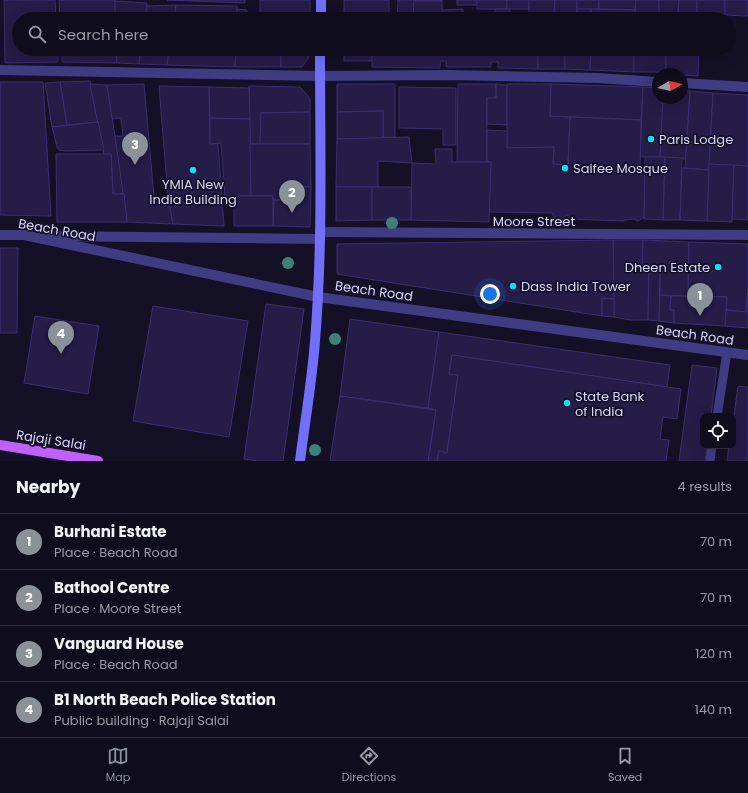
<!DOCTYPE html>
<meta charset="utf-8">
<style>
:root{--surface:#0f0c1c;--page:#181525;--text:#f1f3f6;--muted:#9b9ba3;--line:#2f2c3b;--accent:#8c9099}
body{margin:0;font-family:Poppins,sans-serif;background:var(--page);color:var(--text)}
.controls{position:absolute;right:12px;bottom:12px;display:grid;overflow:hidden;border-radius:8px;box-shadow:0 4px 16px #0002}
.controls button{width:36px;height:36px;display:grid;place-items:center;padding:0;border:0;border-bottom:1px solid var(--line);background:var(--surface);color:var(--text);font:20px sans-serif}
.compass{position:absolute;left:652px;top:68px;width:36px;height:36px;border-radius:50%;background:var(--surface);box-shadow:0 4px 16px #0002;rotate:81deg}
.you{position:absolute;left:490px;top:294px;width:14px;height:14px;margin:-10px;border:3px solid #fff;border-radius:50%;background:#1a73e8;box-shadow:0 0 0 6px #1a73e833}
.badge{display:grid;place-items:center;width:26px;height:26px;border-radius:50%;background:var(--accent);color:#fff;font-size:13px;font-weight:700}
.pin{position:absolute;translate:-50% -33px;filter:drop-shadow(0 1px 2px #0008)}
.pin::after{content:'';position:absolute;top:21px;width:14px;height:12px;background:inherit;clip-path:polygon(0 0,100% 0,50% 100%)}
.list{margin:0;padding:0;list-style:none}
h2{display:flex;justify-content:space-between;align-items:center;height:52px;margin:0;padding:0 16px;font-size:17px}
h2 small{font-size:13px;font-weight:400;color:var(--muted)}
.list li{display:grid;grid-template-columns:26px 1fr auto;gap:12px;align-items:center;box-sizing:border-box;height:56px;padding:0 16px;border-top:1px solid var(--line)}
.list b{display:block;font-size:15px;white-space:nowrap}
.list p{margin:0;font-size:13px;white-space:nowrap;color:var(--muted)}
.list em{font-size:13px;font-style:normal;color:var(--muted)}
.icon{flex:none;width:22px;height:22px;fill:none;stroke:currentColor;stroke-width:2;stroke-linecap:round;stroke-linejoin:round}
.map{position:relative;flex:none;width:748px;height:461px;overflow:hidden}
.search{position:absolute;background:var(--surface);box-shadow:0 4px 16px #0002;left:12px;right:12px;top:12px;height:44px;display:flex;align-items:center;gap:10px;box-sizing:border-box;padding:0 14px;border-radius:22px;color:var(--muted);font-size:15px}
.sheet{height:276px;background:var(--surface)}
nav{display:flex;justify-content:space-around;align-items:center;box-sizing:border-box;height:56px;border-top:1px solid var(--line);background:var(--surface);font-size:11px;color:var(--muted)}
nav a{display:grid;justify-items:center;gap:2px}
nav .on{color:var(--accent)}
.map>svg:first-child{display:block}
</style>
<div class="map">
<svg width="748" height="461" viewBox="0 0 748 461">
<rect width="100%" height="100%" fill="#141026"/>
<!-- building -->
<g fill="#251c47" stroke="#3c2f72">
<path d="M4,0H55L56,19H19V49H58V62L5,63Z"/>
<path d="M59,0H115V19H60Z"/>
<path d="M167,0H245V3Z"/>
<rect x="260" y="0" width="50" height="16"/>
<rect x="344" y="0" width="45" height="19"/>
<path d="M398,0H442V1H414L413,19H397Z"/>
<rect x="457" y="0" width="20" height="5"/>
<rect x="477" y="0" width="30" height="9"/>
<rect x="507" y="0" width="22" height="9"/>
<path d="M529,0H555L554,14L529,13Z"/>
<path d="M555,0H577V14H554Z"/>
<rect x="577" y="0" width="22" height="9"/>
<path d="M599,0H636L635,10L599,9Z"/>
<path d="M636,0H659V15L635,14Z"/>
<path d="M659,0H679L678,15H659Z"/>
<path d="M679,0H697V15H678Z"/>
<rect x="697" y="0" width="28" height="15"/>
<path d="M725,0H748V16L725,15Z"/>
<path d="M115,1L147,3L145,19H115Z"/>
<path d="M414,1H442V10L463,9V13H495V9H510V13H539V19H413Z"/>
<path d="M176,5L174,19H145L147,6Z"/>
<path d="M176,5L237,6V19H174Z"/>
<path d="M237,9L247,10V19H237Z"/>
<path d="M577,9H591V19H566V14H577Z"/>
<path d="M591,9L635,10V19H591Z"/>
<path d="M539,13L566,14V19H539Z"/>
<path d="M635,14L667,15V19H635Z"/>
<rect x="667" y="15" width="32" height="4"/>
<rect x="281" y="16" width="29" height="3"/>
<path d="M62,49H116L117,63L62,62Z"/>
<path d="M116,49H141L139,64L117,63Z"/>
<path d="M141,49H169L167,65L139,64Z"/>
<path d="M169,49H236L235,67L167,65Z"/>
<path d="M236,49H281V67H235Z"/>
<path d="M281,49H309V57L302,67H281Z"/>
<rect x="344" y="49" width="28" height="12"/>
<path d="M372,49H538V69L498,68V62H491V67H446V61H441L440,68L372,67Z"/>
<rect x="538" y="49" width="27" height="20"/>
<path d="M565,49H591L590,70L565,69Z"/>
<path d="M591,49H634V72L590,70Z"/>
<rect x="634" y="49" width="32" height="23"/>
<path d="M666,49H699L698,76L666,74Z"/>
<path d="M90,81L98,122L67,125L60,82Z"/>
<path d="M0,82H43L51,216L0,215Z"/>
<path d="M60,82L67,125L52,127L45,83Z"/>
<path d="M90,84L107,85L124,194H113L111,154H104Z"/>
<path d="M144,84L154,197H168L173,224L127,222L115,136H123L121,118L112,119L107,85Z"/>
<path d="M337,84H395V138H383V111L337,112Z"/>
<path d="M458,84H496V98H487V162H457Z"/>
<path d="M496,84L507,85V125L487,124V98H496Z"/>
<path d="M507,84H551L550,116L570,117L568,165L553,164L554,147L507,148Z"/>
<path d="M551,84L643,87L641,120L550,116Z"/>
<path d="M159,86L209,87L210,144L218,143L224,226L173,224L168,197Z"/>
<path d="M249,86L300,87L308,96L310,100V112L261,113L260,144H250Z"/>
<path d="M209,87L249,88L250,119L210,118Z"/>
<path d="M399,87L456,88V145H443V129L399,128Z"/>
<path d="M643,87L658,88V98H663L660,157H640Z"/>
<path d="M682,90L690,91L686,159L660,157L663,98H682Z"/>
<path d="M690,91L713,93L709,170L685,168Z"/>
<path d="M713,93L748,95V166L709,164Z"/>
<path d="M383,111V138L337,139V112Z"/>
<path d="M310,112V144H260L261,113Z"/>
<path d="M570,117L641,120L640,172H645L644,216L643,218L638,221L634,219L624,220V221L568,219V215H566L561,219H558L554,217L552,213L489,212L491,162H487V130L507,131V148L554,147L553,164L568,165Z"/>
<path d="M210,118L250,119L251,196H225L221,143L210,144Z"/>
<path d="M98,122L104,150L65,151L59,150L57,147L52,127Z"/>
<path d="M409,137L412,163L378,161V187H336L337,139Z"/>
<path d="M250,144H310L311,187H288V200H274L273,196H251Z"/>
<path d="M435,149H452V162H491L489,222L411,220L412,163L436,164Z"/>
<path d="M56,154H111L113,194H124L127,222H57Z"/>
<path d="M645,157H665L663,220L644,219Z"/>
<path d="M665,157L682,158L680,220H663Z"/>
<path d="M709,164L734,165L732,222L707,221Z"/>
<path d="M734,165L748,166V220L732,219Z"/>
<path d="M682,168L709,170L707,221L680,220Z"/>
<path d="M288,187H311L310,227L273,226L274,200H288Z"/>
<path d="M336,187H372V220L336,221Z"/>
<rect x="372" y="187" width="39" height="33"/>
<rect x="234" y="196" width="39" height="30"/>
<path d="M613,240H643L642,270H649L648,320H630L614,317Z"/>
<path d="M613,240L614,299L602,298V316L337,274V244Z"/>
<path d="M643,240L689,242L688,296L660,295V270H642Z"/>
<path d="M689,242L748,244V289L746,312L726,310L727,297L688,296Z"/>
<path d="M0,248H18L17,333H0Z"/>
<path d="M649,270H660L659,321L648,320Z"/>
<path d="M748,289V328L725,326L726,310L746,312Z"/>
<path d="M660,295L671,296L670,310H674V323L659,321Z"/>
<path d="M671,296L727,297L725,326L674,323V310H670Z"/>
<path d="M602,298L614,299V317L602,316Z"/>
<path d="M266,304L304,309L283,461H258L244,459Z"/>
<path d="M153,306L248,321L229,437L133,421Z"/>
<path d="M35,316L99,326L88,394L24,383Z"/>
<path d="M350,319L439,332L428,408L340,396Z"/>
<path d="M439,332L670,365L667,387L452,355L449,374L458,375L447,453L439,451L437,461H428L436,410L428,408Z"/>
<path d="M452,355L681,389L677,419L663,417L660,439L669,440L666,461H437L439,451L447,453L458,375L449,374Z"/>
<path d="M692,365L717,368L711,416H703V446H707L705,461H679Z"/>
<path d="M738,386L748,387V461H727L729,446H733V422Z"/>
<path d="M340,396L436,410L428,461H330Z"/>
</g>
<g fill="none" stroke-linecap="round" stroke-linejoin="round">
<!-- lane -->
<g stroke="#3f3c84" stroke-width="9">
<path d="M717,416L727,352"/>
<path d="M710,461L712,446"/>
</g>
<!-- street -->
<g stroke="#3f3c84" stroke-width="10">
<path d="M0,70L320,76L448,75L597,78L658,82"/>
<path d="M682,83L748,87"/>
<path d="M320,232L748,235"/>
<path d="M0,235H24L318,297L748,355"/>
<path d="M48,236L320,239"/>
</g>
<!-- secondary -->
<g stroke="#7270fb" stroke-width="10">
<path d="M321,19V0"/>
<path d="M300,461C305,421 312,381 315,341C323,244 320,146 320,49"/>
</g>
<!-- primary -->
<path stroke="#c060fb" stroke-width="10" d="M0,445L98,461"/>
</g>
<!-- trees -->
<g fill="#3f817a">
<circle cx="392" cy="223" r="6"/>
<circle cx="288" cy="263" r="6"/>
<circle cx="335" cy="339" r="6"/>
<circle cx="315" cy="450" r="6"/>
</g>
<!-- markers -->
<g fill="#07e2f9" stroke="#141026" stroke-width="1.5">
<circle cx="651" cy="139" r="4"/>
<circle cx="565" cy="168" r="4"/>
<circle cx="193" cy="170" r="4"/>
<circle cx="718" cy="267" r="4"/>
<circle cx="513" cy="286" r="4"/>
<circle cx="567" cy="403" r="4"/>
</g>
<g text-anchor="middle" dominant-baseline="central" stroke-width="3.5" stroke-linejoin="round" paint-order="stroke">
<!-- poi labels -->
<g font-size="13" fill="#dad6fe" stroke="#141026" text-anchor="start">
<text x="659" y="139">Paris Lodge</text>
<text x="573" y="168">Saifee Mosque</text>
<text x="193" y="184" text-anchor="middle">YMIA New<tspan x="193" dy="15">India Building</tspan></text>
<text x="710" y="267" text-anchor="end">Dheen Estate</text>
<text x="521" y="286">Dass India Tower</text>
<text x="575" y="396">State Bank<tspan x="575" dy="15">of India</tspan></text>
</g>
<!-- street labels -->
<g font-size="13" fill="#dad6fe" stroke="#141026">
<text x="534" y="221">Moore Street</text>
<text transform="translate(57 230) rotate(10)">Beach Road</text>
<text transform="translate(374 291) rotate(8)">Beach Road</text>
<text transform="translate(695 335) rotate(8)">Beach Road</text>
<text transform="translate(51 440) rotate(9)">Rajaji Salai</text>
</g>
</g>
</svg>
<div class="controls">
<button><svg class="icon" aria-label="locate" viewBox="0 0 24 24"><circle cx="12" cy="12" r="6"/><path d="M12 2v4M12 18v4M2 12h4M18 12h4"/></svg></button>
</div>
<svg class="compass" viewBox="-18 -18 36 36"><path d="M0-13l5 13h-10z" fill="#e53935"/><path d="M0 13l5-13h-10z" fill="#9b9ba3"/></svg>
<div class="you"></div>
<div class="pin badge" style="left:700px;top:316px">1</div>
<div class="pin badge" style="left:292px;top:213px">2</div>
<div class="pin badge" style="left:135px;top:165px">3</div>
<div class="pin badge" style="left:61px;top:354px">4</div>
<div class="search"><svg class="icon" aria-label="search" viewBox="0 0 24 24"><circle cx="10" cy="10" r="6"/><path d="M15 15l6 6"/></svg>Search here</div>
</div>
<section class="sheet">
<h2>Nearby<small>4 results</small></h2>
<ul class="list">
<li><span class="badge">1</span><div><b>Burhani Estate</b><p>Place · Beach Road</p></div><em>70 m</em></li>
<li><span class="badge">2</span><div><b>Bathool Centre</b><p>Place · Moore Street</p></div><em>70 m</em></li>
<li><span class="badge">3</span><div><b>Vanguard House</b><p>Place · Beach Road</p></div><em>120 m</em></li>
<li><span class="badge">4</span><div><b>B1 North Beach Police Station</b><p>Public building · Rajaji Salai</p></div><em>140 m</em></li>
</ul>
</section>
<nav>
<a class="on"><svg class="icon" aria-label="map" viewBox="0 0 24 24"><path d="M3 6l6-2 6 2 6-2v14l-6 2-6-2-6 2zM9 4v14M15 6v14"/></svg>Map</a>
<a><svg class="icon" aria-label="directions" viewBox="0 0 24 24"><path d="M12 3l9 9-9 9-9-9zM9 14v-3h6M13 9l2 2-2 2"/></svg>Directions</a>
<a><svg class="icon" aria-label="saved" viewBox="0 0 24 24"><path d="M7 4h10v16l-5-4-5 4z"/></svg>Saved</a>
</nav>
